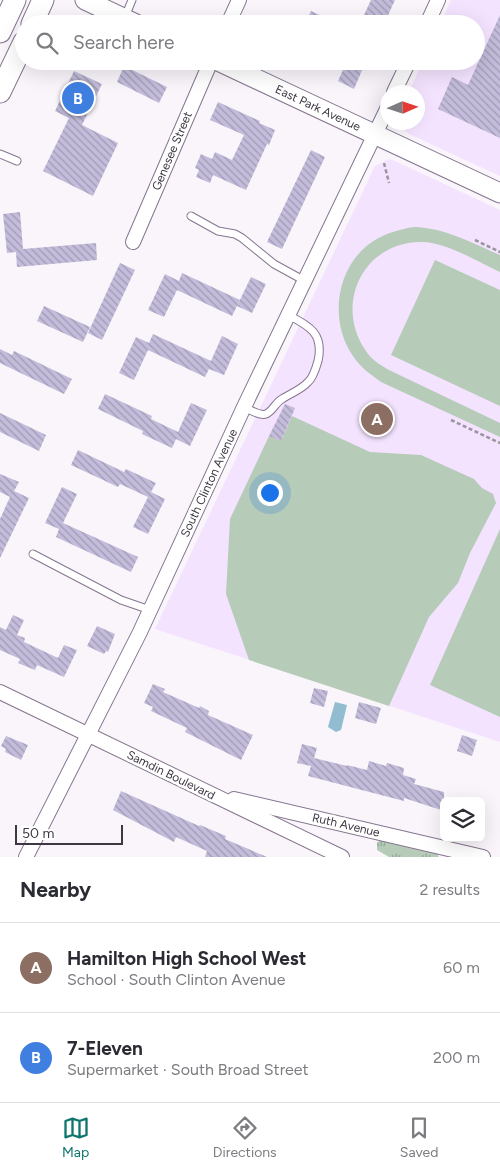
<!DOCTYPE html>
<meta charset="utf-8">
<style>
:root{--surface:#fff;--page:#f2f2f3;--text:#2b2b33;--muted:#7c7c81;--line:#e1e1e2;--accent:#0f766e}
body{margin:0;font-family:Figtree,sans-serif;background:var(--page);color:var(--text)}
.controls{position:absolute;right:15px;bottom:15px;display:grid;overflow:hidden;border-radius:8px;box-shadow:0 5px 20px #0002}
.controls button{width:45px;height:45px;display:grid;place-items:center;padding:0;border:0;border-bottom:1px solid var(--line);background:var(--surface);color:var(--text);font:25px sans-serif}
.compass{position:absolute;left:380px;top:85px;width:45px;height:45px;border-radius:50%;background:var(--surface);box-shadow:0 5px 20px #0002;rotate:87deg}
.scale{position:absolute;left:15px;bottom:12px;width:108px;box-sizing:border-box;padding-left:5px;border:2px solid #3e3742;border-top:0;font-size:14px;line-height:18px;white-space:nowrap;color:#3e3742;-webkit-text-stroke:4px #fff;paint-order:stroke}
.you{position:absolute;left:269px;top:492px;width:18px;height:18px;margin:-12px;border:4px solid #fff;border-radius:50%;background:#1a73e8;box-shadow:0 0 0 8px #1a73e833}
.badge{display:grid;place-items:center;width:32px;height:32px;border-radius:50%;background:var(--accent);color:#fff;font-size:16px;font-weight:700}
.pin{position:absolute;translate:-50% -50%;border:2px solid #fff;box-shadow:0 1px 5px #0006}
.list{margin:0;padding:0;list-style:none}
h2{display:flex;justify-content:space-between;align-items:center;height:65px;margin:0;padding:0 20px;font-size:21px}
h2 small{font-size:16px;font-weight:400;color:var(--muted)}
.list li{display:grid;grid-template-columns:32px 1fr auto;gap:15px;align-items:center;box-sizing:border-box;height:90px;padding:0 20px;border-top:1px solid var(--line)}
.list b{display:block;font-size:19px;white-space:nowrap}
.list p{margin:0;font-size:16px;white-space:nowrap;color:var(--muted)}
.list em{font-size:16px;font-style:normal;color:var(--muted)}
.icon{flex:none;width:28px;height:28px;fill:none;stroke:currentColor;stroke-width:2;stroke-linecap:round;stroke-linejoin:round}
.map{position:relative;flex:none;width:500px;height:857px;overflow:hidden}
.search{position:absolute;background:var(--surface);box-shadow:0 5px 20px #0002;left:15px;right:15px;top:15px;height:55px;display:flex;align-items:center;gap:12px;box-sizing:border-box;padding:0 18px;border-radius:28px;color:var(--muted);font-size:19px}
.sheet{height:245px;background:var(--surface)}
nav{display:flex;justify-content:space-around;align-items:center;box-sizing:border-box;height:70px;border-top:1px solid var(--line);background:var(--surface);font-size:14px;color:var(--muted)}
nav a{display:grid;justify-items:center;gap:2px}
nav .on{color:var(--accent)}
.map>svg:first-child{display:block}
</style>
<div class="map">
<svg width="500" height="857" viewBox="0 0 500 857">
<defs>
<pattern id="grass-tufts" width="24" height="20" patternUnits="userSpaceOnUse" patternTransform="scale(1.25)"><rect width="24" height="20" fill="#b6cbb8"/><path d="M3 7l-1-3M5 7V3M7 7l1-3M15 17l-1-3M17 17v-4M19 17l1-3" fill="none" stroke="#95a697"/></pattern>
<pattern id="building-back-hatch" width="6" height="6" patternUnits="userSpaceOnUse" patternTransform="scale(1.25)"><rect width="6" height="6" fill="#c3bddb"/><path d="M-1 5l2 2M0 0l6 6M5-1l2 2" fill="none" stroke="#a09ab3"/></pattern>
</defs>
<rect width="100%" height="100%" fill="#f9f5fb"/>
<!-- built -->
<g fill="#f4e3ff">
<path d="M451,0H500V176L409,134L403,129L400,123L418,122V92H409L423,61H476V24H440Z"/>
<path d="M389,159L395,161L500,210V742L155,629L375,166Z"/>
</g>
<!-- grass -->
<path fill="url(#grass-tufts)" d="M381,839L436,852L439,857H389L377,850V843Z"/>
<!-- garden -->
<g fill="#b6cbb8">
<path d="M414,227C446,228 472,243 500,255V272C478,262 446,242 422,242C364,241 333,304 366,351C371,359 380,365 389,370L500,423V437L381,382C370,374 360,367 353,356C328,320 336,264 375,240C387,233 400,229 414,227Z"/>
<path d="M435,260L500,290V406L391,355Z"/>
<path d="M292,416L370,452L421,455L474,479L482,488L493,494L496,503L470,553L458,583L429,617L389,706L249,660L226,594L230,519L269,436L281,441Z"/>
<path d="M500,529V717L430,685Z"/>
</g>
<!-- water -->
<path fill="#92bccf" d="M335,702L347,705L341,730L336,732L328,727Z"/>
<!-- building -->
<g fill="url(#building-back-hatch)">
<path d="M371,0H395L384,24H364L368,17L364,15Z"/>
<path d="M311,11L339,24H305Z"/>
<path d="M500,15V138L438,109L452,77L468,85Z"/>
<path d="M347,61H366L354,89L338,81Z"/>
<path d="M124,66L167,87L159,103L117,82Z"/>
<path d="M74,71L102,84L82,125L118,143L93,196L43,171L69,118L55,111Z"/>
<path d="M218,102L260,121L259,123L275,130L269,145L267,144L246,190L213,175L210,183L196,177L199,170L195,168L201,154L212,159L215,152L232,160L244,135L210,120Z"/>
<path d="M311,150L325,157L282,249L267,242Z"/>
<path d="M20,212L23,249L96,243L97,260L17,267L16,252L7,253L3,214Z"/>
<path d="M120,263L135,270L102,340L88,333Z"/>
<path d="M182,273L240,300L232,316L177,290L164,317L148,310L165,274L179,281Z"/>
<path d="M251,277L266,284L252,313L237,306Z"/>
<path d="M44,306L90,327L83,342L37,321Z"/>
<path d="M153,334L211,361L222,336L238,344L224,375L209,369L205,377L148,350L134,380L119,373L136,337L149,343Z"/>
<path d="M0,349L12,355L14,351L72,379L64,394L0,363Z"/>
<path d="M105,394L152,416L151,419L178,432L191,403L207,410L190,446L176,439L172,448L142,434L143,431L98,409Z"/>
<path d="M285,404L295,408L281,441L269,436Z"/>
<path d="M0,413L46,435L39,451L0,432Z"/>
<path d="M78,450L124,472L126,469L156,483L151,492L165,499L148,534L133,527L148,497L120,484L118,487L71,465Z"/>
<path d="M0,474L19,482L14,491L29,498L0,558V519L10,497L0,492Z"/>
<path d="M62,487L77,494L63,523L138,557L131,572L56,537L59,529L45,523Z"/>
<path d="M13,615L24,620L17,635L25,638L24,642L58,658L64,645L77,650L64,677L37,665L35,670L18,663L20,659L0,650V627L6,630Z"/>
<path d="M97,626L115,634L108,652L106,651L104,654L87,646Z"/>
<path d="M153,684L165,689L163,692L199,708L200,706L209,711L208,715L253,735L241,760L185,732L187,728L151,711L153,707L144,703Z"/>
<path d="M314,688L328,691L324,707L310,703Z"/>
<path d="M359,702L381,708L376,724L355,718Z"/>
<path d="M462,735L477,740L472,756L457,751Z"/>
<path d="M6,736L28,745L21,760L5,752L6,749L1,746Z"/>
<path d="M302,744L317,748L314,758L347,766V765L367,770L369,761L386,766L387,763L404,768L403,775L416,779L414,784L444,792V811L404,798V801L308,776L311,766L297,763Z"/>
<path d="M121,791L199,826L200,825L226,836L225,839L267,857H205L207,851L176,837L174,842L113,810Z"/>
</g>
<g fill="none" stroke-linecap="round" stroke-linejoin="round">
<!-- lane casing -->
<g stroke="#85758f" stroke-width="9">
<g id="lane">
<path d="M125,17L132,0"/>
<path d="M0,154L17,161"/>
<path d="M191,216L218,231L235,234L242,238L274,264L305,281"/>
<path d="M244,407C250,410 260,416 266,414C272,412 276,402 282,399C291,393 301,390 308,382C313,378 316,368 318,361C324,334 310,326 288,315"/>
<path d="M33,554L121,600L150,610"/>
</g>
</g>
<!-- street casing -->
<g stroke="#85758f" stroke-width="16">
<g id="street">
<path d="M228,24L239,0"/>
<path d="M427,24L438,0"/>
<path d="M394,92L409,61"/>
<path d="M133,242L211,61"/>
<path d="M0,692L342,857"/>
<path d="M234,799L483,857"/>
<path d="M26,857L140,632L244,407L388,107"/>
</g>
</g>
<!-- secondary casing -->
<g stroke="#85758f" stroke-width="21">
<g id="secondary">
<path d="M85,0L136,24"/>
<path d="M218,61L500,193"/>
</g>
</g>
<!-- primary casing -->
<g stroke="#85758f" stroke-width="23">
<g id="primary">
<path d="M32,24L43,0"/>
<path d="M0,32L15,0"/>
<path d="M0,92L24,42"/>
</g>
</g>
<!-- path -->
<g stroke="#9a959d" stroke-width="2.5" stroke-dasharray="4 2.5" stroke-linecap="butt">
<path d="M384,163L389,183"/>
<path d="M475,240L500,252"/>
<path d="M451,420L500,443"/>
</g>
<!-- lane -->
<use href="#lane" stroke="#fff" stroke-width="7"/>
<!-- street -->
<use href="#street" stroke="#fff" stroke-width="14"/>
<!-- secondary -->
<use href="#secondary" stroke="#fff" stroke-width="19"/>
<!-- primary -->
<use href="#primary" stroke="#fff" stroke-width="21"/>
</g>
<g text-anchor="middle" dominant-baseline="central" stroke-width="5" stroke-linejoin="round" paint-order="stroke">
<!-- street labels -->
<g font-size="12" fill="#3e3742" stroke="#fff">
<text transform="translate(318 108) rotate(25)">East Park Avenue</text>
<text transform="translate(172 151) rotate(-67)">Genesee Street</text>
<text transform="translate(209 483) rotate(-65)">South Clinton Avenue</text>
<text transform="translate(171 775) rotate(26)">Samdin Boulevard</text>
<text transform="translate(346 825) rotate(13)">Ruth Avenue</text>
</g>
</g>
</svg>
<div class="controls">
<button><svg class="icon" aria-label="layers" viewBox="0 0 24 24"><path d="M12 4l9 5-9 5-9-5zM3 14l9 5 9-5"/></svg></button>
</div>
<svg class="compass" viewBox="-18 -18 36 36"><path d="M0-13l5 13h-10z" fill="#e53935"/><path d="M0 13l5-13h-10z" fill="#7c7c81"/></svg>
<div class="scale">50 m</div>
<div class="you"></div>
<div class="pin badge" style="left:377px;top:419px;background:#8d6e63">A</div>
<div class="pin badge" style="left:78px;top:98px;background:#3f7fe0">B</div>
<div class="search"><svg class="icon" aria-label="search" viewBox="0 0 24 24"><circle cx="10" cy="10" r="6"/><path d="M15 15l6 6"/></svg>Search here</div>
</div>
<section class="sheet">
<h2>Nearby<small>2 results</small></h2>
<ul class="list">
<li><span class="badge" style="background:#8d6e63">A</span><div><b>Hamilton High School West</b><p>School · South Clinton Avenue</p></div><em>60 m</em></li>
<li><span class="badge" style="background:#3f7fe0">B</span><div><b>7-Eleven</b><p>Supermarket · South Broad Street</p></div><em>200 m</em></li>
</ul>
</section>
<nav>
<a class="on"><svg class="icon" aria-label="map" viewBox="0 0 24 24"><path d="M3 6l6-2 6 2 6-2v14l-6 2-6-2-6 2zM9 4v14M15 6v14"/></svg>Map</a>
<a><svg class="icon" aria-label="directions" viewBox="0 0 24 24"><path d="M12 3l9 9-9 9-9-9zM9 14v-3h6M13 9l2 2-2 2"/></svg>Directions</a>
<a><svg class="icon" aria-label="saved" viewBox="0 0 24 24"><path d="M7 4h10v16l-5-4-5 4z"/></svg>Saved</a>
</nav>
